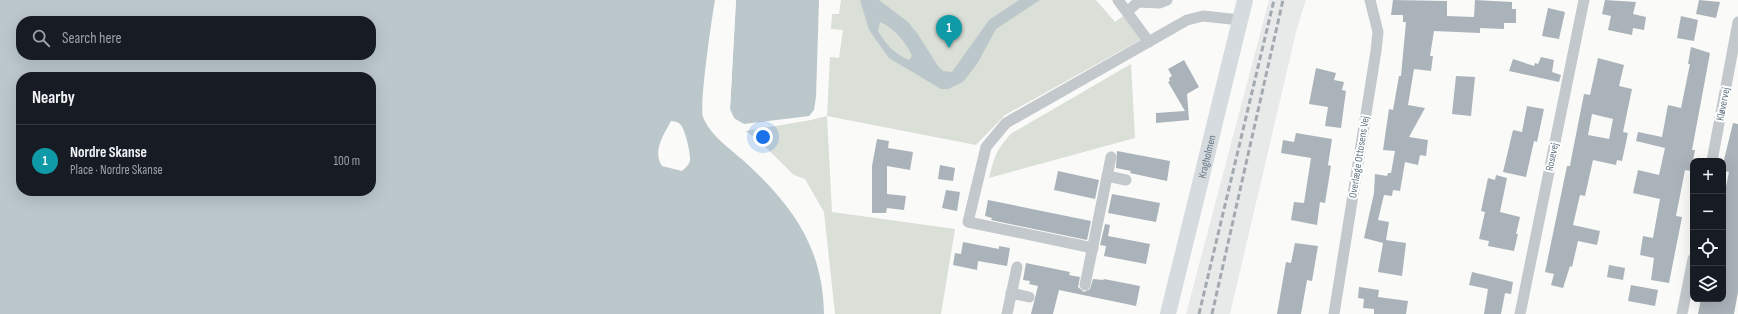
<!DOCTYPE html>
<meta charset="utf-8">
<style>
:root{--surface:#171b24;--page:#20242c;--text:#f1f3f6;--muted:#9ea1a6;--line:#363941;--accent:#2563eb}
body{margin:0;font-family:"Sofia Sans Condensed",sans-serif;background:var(--page);color:var(--text)}
.controls{position:absolute;right:12px;bottom:12px;display:grid;overflow:hidden;border-radius:8px;box-shadow:0 4px 16px #0002}
.controls button{width:36px;height:36px;display:grid;place-items:center;padding:0;border:0;border-bottom:1px solid var(--line);background:var(--surface);color:var(--text);font:20px sans-serif}
.you{position:absolute;left:763px;top:137px;width:14px;height:14px;margin:-10px;border:3px solid #fff;border-radius:50%;background:#1a73e8;box-shadow:0 0 0 6px #1a73e833}
.badge{display:grid;place-items:center;width:26px;height:26px;border-radius:50%;background:var(--accent);color:#fff;font-size:13px;font-weight:700}
.pin{position:absolute;translate:-50% -33px;filter:drop-shadow(0 1px 2px #0008)}
.pin::after{content:'';position:absolute;top:21px;width:14px;height:12px;background:inherit;clip-path:polygon(0 0,100% 0,50% 100%)}
.list{margin:0;padding:0;list-style:none}
h2{display:flex;justify-content:space-between;align-items:center;height:52px;margin:0;padding:0 16px;font-size:17px}
h2 small{font-size:13px;font-weight:400;color:var(--muted)}
.list li{display:grid;grid-template-columns:26px 1fr auto;gap:12px;align-items:center;box-sizing:border-box;height:72px;padding:0 16px;border-top:1px solid var(--line)}
.list b{display:block;font-size:15px;white-space:nowrap}
.list p{margin:0;font-size:13px;white-space:nowrap;color:var(--muted)}
.list em{font-size:13px;font-style:normal;color:var(--muted)}
.icon{flex:none;width:22px;height:22px;fill:none;stroke:currentColor;stroke-width:2;stroke-linecap:round;stroke-linejoin:round}
.map{position:relative;flex:none;width:1738px;height:314px;overflow:hidden}
.search{position:absolute;background:var(--surface);box-shadow:0 4px 16px #0002;left:16px;top:16px;width:360px;height:44px;display:flex;align-items:center;gap:10px;box-sizing:border-box;padding:0 14px;border-radius:16px;color:var(--muted);font-size:15px}
.panel{position:absolute;background:var(--surface);box-shadow:0 4px 16px #0002;left:16px;top:72px;width:360px;height:124px;border-radius:16px}
.map>svg:first-child{display:block}
</style>
<div class="map">
<svg width="1738" height="314" viewBox="0 0 1738 314">
<rect width="100%" height="100%" fill="#fafaf8"/>
<!-- built -->
<path fill="#e8e9e9" d="M1269,0H1306L1297,28L1230,314H1186Z"/>
<!-- green -->
<g fill="#dadfd7">
<path d="M841,0H1096L1115,22L1123,16L1140,36V40L1005,115L976,145L827,116L832,212L955,229L941,314H835L824,212L805,179L794,175L757,139L745,131L811,120L827,116L830,57L839,58L843,30L831,29L832,14H839Z"/>
<path d="M1131,64L1135,138L989,178C994,157 997,148 1012,133Z"/>
</g>
<!-- water -->
<g fill="#bbc7cb" fill-rule="evenodd">
<path d="M0,0H715C712,17 699,105 703,117C710,135 730,149 744,161C792,205 823,247 824,314H0ZM21,21H371V55H21ZM21,77H371V191H21ZM671,121C674,121 678,122 680,124C685,128 691,154 690,161C689,165 685,168 682,171L662,166C652,151 664,134 671,121Z"/>
<path d="M736,0H819L816,97L814,110L809,116L744,124L732,117L730,109Z"/>
<path d="M860,0H879L908,22L917,33L938,66L943,71L952,72L989,20L1019,0H1040L996,29L977,64L963,82L948,89H941L889,58L869,30ZM880,22C894,28 906,42 912,56L909,60C894,54 886,44 878,31Z"/>
</g>
<!-- pier -->
<path fill="#fafaf8" d="M734,0H736L730,109L735,120L744,124L755,125L744,126L734,122L730,117L728,109Z"/>
<!-- building -->
<g fill="#aab3b9" fill-rule="evenodd">
<path d="M1393,0L1447,1V16L1474,17L1475,0L1512,2V9H1516V23H1504V29L1480,28V33L1434,31L1430,56H1433L1431,71L1414,69L1408,105L1425,108L1409,137L1428,140L1426,156L1420,155L1418,165L1405,162L1400,191L1393,190L1392,196L1384,195L1378,220L1389,222L1386,240L1406,243L1402,276L1378,272L1383,243L1364,238L1374,193L1375,174L1387,176L1388,173H1391L1395,151L1383,150L1389,109L1393,110L1399,76H1401L1406,22H1403V15H1391Z"/>
<path d="M1605,0L1636,2L1633,14L1646,17L1644,30L1633,28L1632,35L1608,30L1611,16L1602,14Z"/>
<path d="M1699,0L1720,2L1716,18L1696,14Z"/>
<path d="M1548,8L1565,12L1559,39L1542,36Z"/>
<path d="M1681,16L1698,20L1694,41L1677,38Z"/>
<path d="M1691,47L1710,53L1692,150H1695L1691,171L1685,170L1676,216L1682,217L1669,283L1651,280L1654,258L1640,255L1643,236L1653,238L1660,199L1633,193L1638,170L1659,175L1665,148L1636,141L1638,132L1662,137L1668,105L1681,108L1690,64H1688Z"/>
<path d="M1541,57L1554,60L1552,72L1561,75L1559,82L1509,71L1513,59L1534,66L1535,63L1538,64Z"/>
<path d="M1598,58L1624,65L1619,86L1632,89L1623,132L1628,133L1622,161L1617,160L1616,165L1593,160L1585,196L1580,195L1573,225L1600,231L1597,245L1578,241L1572,267L1570,266L1563,288L1551,285L1554,274L1545,272L1567,166H1570L1571,160L1584,94L1590,95ZM1592,114L1613,119L1609,139L1588,135Z"/>
<path d="M1184,60L1199,87L1187,94L1189,120L1156,123V113L1185,111L1168,82L1170,81L1169,78L1172,76L1168,69Z"/>
<path d="M1316,68L1336,73L1334,80L1344,82L1342,90L1346,91L1341,128L1325,126L1328,107L1309,104Z"/>
<path d="M1456,76L1475,77L1471,116L1452,114Z"/>
<path d="M1527,106L1544,109L1537,142L1534,141L1526,177L1503,172L1513,130L1522,132Z"/>
<path d="M1733,123L1738,124V292L1734,314H1698L1701,299H1723V201L1729,172L1723,171V164Z"/>
<path d="M1296,133L1332,139L1328,165L1331,166L1325,203L1320,202L1317,225L1291,220L1294,202L1304,203L1311,158L1281,153L1283,140L1294,142Z"/>
<path d="M877,139L889,141L888,148L913,152L910,170L887,166V194L906,196L904,210L887,208L886,213H872V166Z"/>
<path d="M1117,151L1170,161L1167,181L1130,173L1131,171L1116,168Z"/>
<path d="M940,165L955,168L953,181L938,179Z"/>
<path d="M1058,171L1099,180L1095,199L1054,190Z"/>
<path d="M1496,175L1507,178L1500,212L1520,217L1516,234H1518L1514,251L1488,246L1489,241L1479,239L1485,212L1481,211L1488,178L1495,180Z"/>
<path d="M946,190L960,192L957,211L942,208Z"/>
<path d="M1112,194L1160,203L1156,222L1108,213Z"/>
<path d="M988,200L1091,221L1087,240L991,220L992,218L985,216Z"/>
<path d="M1105,224L1110,225L1108,236L1150,244L1146,264L1104,256L1106,246L1100,245Z"/>
<path d="M963,242L999,249V246L1010,248L1007,266L978,261L977,270L953,265L955,253L961,254Z"/>
<path d="M1295,243L1318,246L1312,281L1307,280L1301,314H1277L1286,262L1291,263Z"/>
<path d="M1026,263L1070,272L1069,275L1080,277L1078,287L1084,292L1090,289L1093,279L1103,280L1104,279L1140,286L1136,306L1059,290L1053,314H1031L1038,286L1029,284L1030,281L1023,280Z"/>
<path d="M1609,265L1625,268L1623,280L1607,277Z"/>
<path d="M1472,272L1513,282L1511,294L1505,293L1501,314H1484L1488,289L1469,285Z"/>
<path d="M1631,285L1658,290L1655,306L1628,301Z"/>
<path d="M1359,287L1379,290L1378,297L1408,301L1406,314H1374V309L1363,308L1364,299L1358,298Z"/>
</g>
<g fill="none" stroke-linecap="round" stroke-linejoin="round">
<!-- street -->
<g stroke="#c3c8cc" stroke-width="11">
<path d="M1118,0L1149,42"/>
<path d="M1128,11L1138,2L1159,3L1167,0"/>
<path d="M1712,161L1738,22"/>
<path d="M1107,176L1126,180"/>
<path d="M1093,248L968,222L986,147L1006,123L1187,20L1203,16L1240,20"/>
<path d="M1085,285L1111,157"/>
<path d="M1011,293L1029,297"/>
<path d="M1007,314L1017,267"/>
<path d="M1334,314L1376,51L1378,32L1370,0"/>
<path d="M1520,314L1584,0"/>
<path d="M1682,314L1693,259"/>
</g>
<!-- secondary -->
<path stroke="#d6dbdf" stroke-width="16" id="s1" d="M1168,314L1245,0"/>
<!-- rail -->
<g stroke="#a2aab0" stroke-width="3" stroke-dasharray="6 3" stroke-linecap="butt">
<path d="M1199,314L1274,0"/>
<path d="M1212,314L1283,0"/>
</g>
</g>
<g text-anchor="middle" dominant-baseline="central" stroke-width="4" stroke-linejoin="round" paint-order="stroke">
<!-- street labels -->
<g font-size="11" fill="#657683" stroke="#fff">
<text transform="translate(1723 104) rotate(-79)">Kløvervej</text>
<text stroke="none"><textPath href="#s1" startOffset="162">Kragholmen</textPath></text>
<text transform="translate(1359 157) rotate(-81)">Overlæge Ottosens Vej</text>
<text transform="translate(1552 157) rotate(-78)">Rosevej</text>
</g>
</g>
</svg>
<div class="controls">
<button>+</button>
<button>−</button>
<button><svg class="icon" aria-label="locate" viewBox="0 0 24 24"><circle cx="12" cy="12" r="6"/><path d="M12 2v4M12 18v4M2 12h4M18 12h4"/></svg></button>
<button><svg class="icon" aria-label="layers" viewBox="0 0 24 24"><path d="M12 4l9 5-9 5-9-5zM3 14l9 5 9-5"/></svg></button>
</div>
<div class="you"></div>
<div class="pin badge" style="left:949px;top:48px;background:#0f9aa8">1</div>
<div class="search"><svg class="icon" aria-label="search" viewBox="0 0 24 24"><circle cx="10" cy="10" r="6"/><path d="M15 15l6 6"/></svg>Search here</div>
<section class="panel">
<h2>Nearby<small></small></h2>
<ul class="list">
<li><span class="badge" style="background:#0f9aa8">1</span><div><b>Nordre Skanse</b><p>Place · Nordre Skanse</p></div><em>100 m</em></li>
</ul>
</section>
</div>
